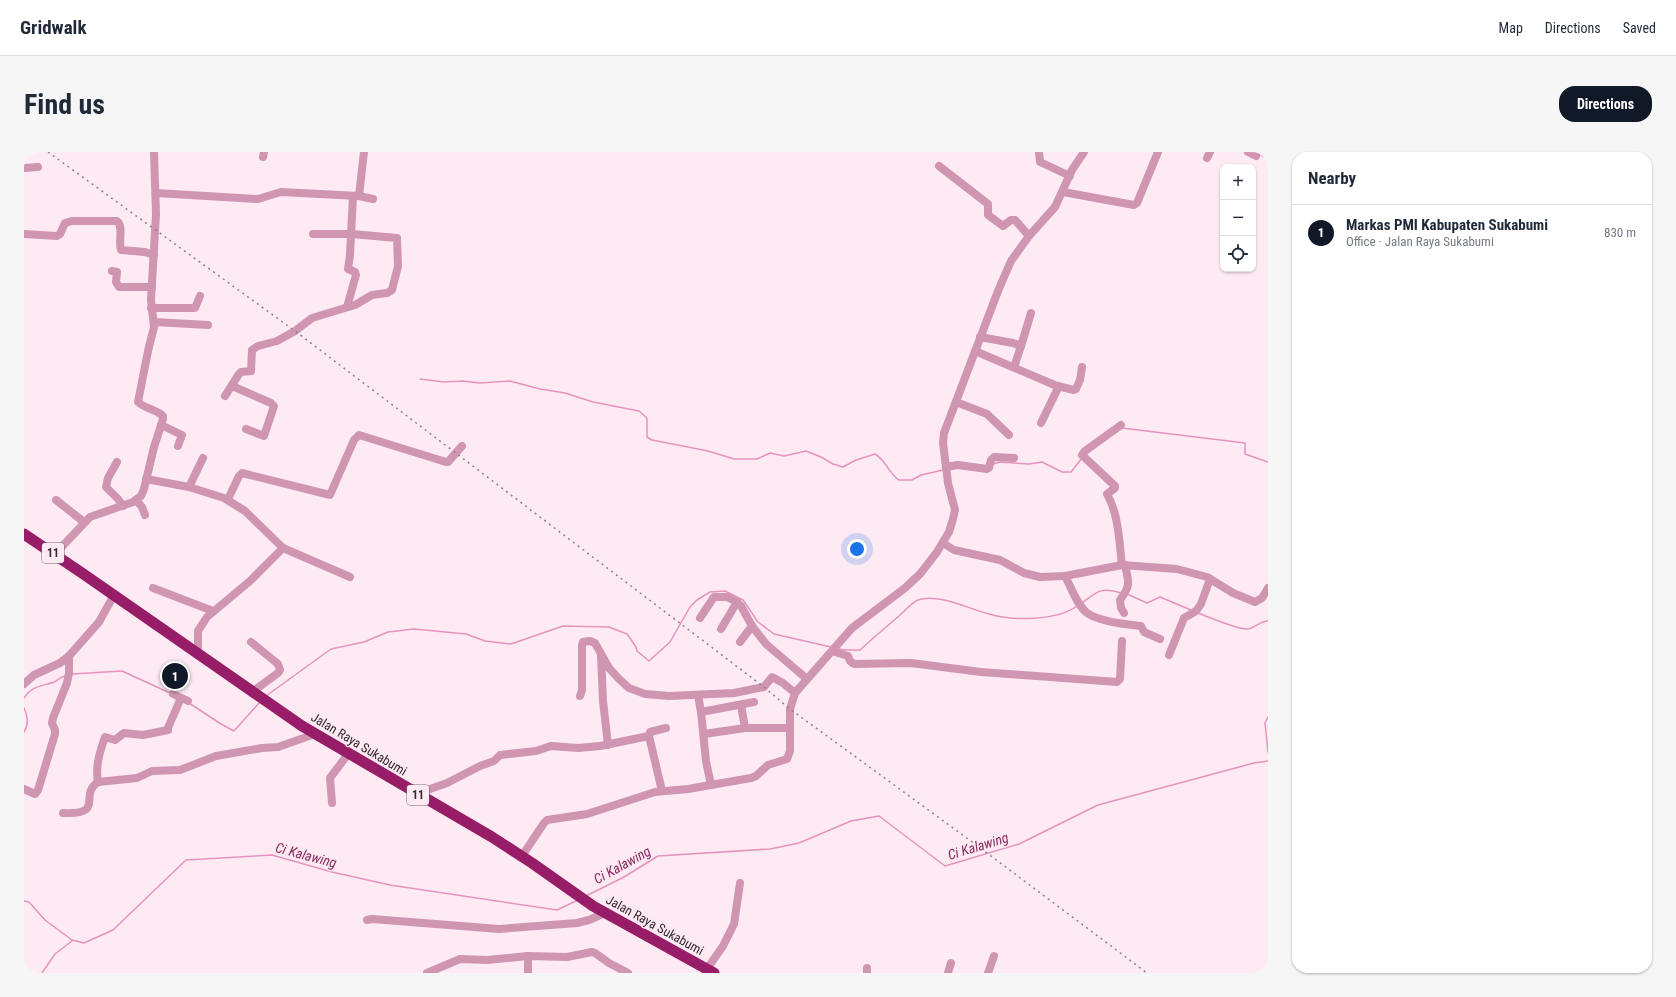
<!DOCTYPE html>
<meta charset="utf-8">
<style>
:root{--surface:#fff;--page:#f6f6f7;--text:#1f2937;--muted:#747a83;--line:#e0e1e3;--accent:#111827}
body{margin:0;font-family:"Roboto Condensed",sans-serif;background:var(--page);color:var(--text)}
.controls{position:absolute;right:12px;top:12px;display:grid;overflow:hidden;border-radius:8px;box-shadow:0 1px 3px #0004}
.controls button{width:36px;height:36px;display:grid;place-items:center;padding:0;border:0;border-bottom:1px solid var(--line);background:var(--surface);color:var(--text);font:20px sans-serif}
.you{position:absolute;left:833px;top:397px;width:14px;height:14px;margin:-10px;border:3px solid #fff;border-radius:50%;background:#1a73e8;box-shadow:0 0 0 6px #1a73e833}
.badge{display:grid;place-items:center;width:26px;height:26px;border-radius:50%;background:var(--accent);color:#fff;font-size:13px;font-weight:700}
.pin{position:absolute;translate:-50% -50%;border:2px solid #fff;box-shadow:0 1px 4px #0006}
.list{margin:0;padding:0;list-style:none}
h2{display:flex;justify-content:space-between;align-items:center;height:52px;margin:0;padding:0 16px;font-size:17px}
h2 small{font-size:13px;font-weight:400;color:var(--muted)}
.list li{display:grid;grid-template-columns:26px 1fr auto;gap:12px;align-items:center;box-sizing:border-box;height:56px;padding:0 16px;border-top:1px solid var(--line)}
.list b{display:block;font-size:15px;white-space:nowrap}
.list p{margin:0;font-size:13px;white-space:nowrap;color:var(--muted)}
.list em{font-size:13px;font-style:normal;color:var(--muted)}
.icon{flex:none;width:22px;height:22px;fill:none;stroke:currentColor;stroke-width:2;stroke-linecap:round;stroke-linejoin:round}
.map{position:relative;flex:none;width:1244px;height:821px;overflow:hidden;border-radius:16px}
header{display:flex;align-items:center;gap:24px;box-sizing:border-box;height:56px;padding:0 20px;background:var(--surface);border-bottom:1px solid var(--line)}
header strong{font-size:19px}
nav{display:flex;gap:22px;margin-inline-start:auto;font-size:14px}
.intro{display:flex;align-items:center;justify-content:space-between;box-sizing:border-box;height:96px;padding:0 24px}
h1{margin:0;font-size:28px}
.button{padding:10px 18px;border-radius:16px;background:var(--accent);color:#fff;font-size:14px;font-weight:700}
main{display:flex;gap:24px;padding:0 24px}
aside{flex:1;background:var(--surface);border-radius:16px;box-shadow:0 1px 3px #0004}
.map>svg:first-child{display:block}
</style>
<header>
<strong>Gridwalk</strong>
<nav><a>Map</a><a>Directions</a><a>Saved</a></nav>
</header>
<div class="intro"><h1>Find us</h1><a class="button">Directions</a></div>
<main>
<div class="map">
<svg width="1244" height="821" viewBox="0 0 1244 821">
<rect width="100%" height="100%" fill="#feeaf3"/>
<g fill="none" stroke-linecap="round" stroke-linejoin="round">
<!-- stream -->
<g stroke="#e793bd" stroke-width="1.5">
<path d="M1234,1L1244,7"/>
<path d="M396,227L420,230L439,229L455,231L486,229L516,237L541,241L569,250L615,259L623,266V285L628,288L684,299L710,307H733L746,301L760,304L782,299L797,305L809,312L819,315L832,308L851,302C862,308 865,322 875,328H888L897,323L919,318"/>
<path d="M1098,276L1221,291V302L1244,310"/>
<path d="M970,312L975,310L1005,312L1018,310L1038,320H1047L1058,306"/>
<path d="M1103,442L1123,451L1136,445L1167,458"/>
<path d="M1058,451C1074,439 1077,435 1097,441"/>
<path d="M1174,461C1184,465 1215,478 1224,477C1231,476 1236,469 1244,469"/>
<path d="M815,497L821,498H836C849,486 862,475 875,464C881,459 887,451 894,448C914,441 945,457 965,462C988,469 1033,469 1053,454"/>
<path d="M48,522L98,519L146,541"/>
<path d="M242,544L307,497L340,490L364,480L390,477L442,482L461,489L487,492L539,474L585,475L603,482L612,495L613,499L625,509L646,490L666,455L673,448L686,440L701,439L719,448L734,470L750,482L807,495"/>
<path d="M0,546C9,533 16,535 30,530C34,528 36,525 41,524"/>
<path d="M165,551L197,572L210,579L236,550"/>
<path d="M0,556C4,564 5,572 0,580"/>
<path d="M1244,565L1241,571L1244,600"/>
<path d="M562,744L600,725L634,704L746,697L775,691L827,669L855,664L921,714L995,692L1074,653L1230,611L1244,609"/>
<path d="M0,749L5,750L21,768L48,788L60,791L89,778L162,708L248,703L308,720L366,733L533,758L554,748"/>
<path d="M18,821L31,802L48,789"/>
</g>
<!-- minor -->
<g stroke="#cf95b1" stroke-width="8">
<path d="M1015,0L1016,10L1046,24"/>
<path d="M1224,0L1232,4"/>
<path d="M239,5L240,0"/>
<path d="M1183,6L1186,0"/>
<path d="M915,14L964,52V63L979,74L987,68H991L1005,84"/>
<path d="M0,16L14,15"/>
<path d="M1039,40L1110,53L1113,51L1134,0"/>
<path d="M132,41L234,47L257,40L335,44L340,0"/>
<path d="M335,44L349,47"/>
<path d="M0,82L33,84L36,82L41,71L48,69H93C100,75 94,89 97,98L121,100L130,103"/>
<path d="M88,119L93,120L92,130L95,135H128"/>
<path d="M323,155L332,123L331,120L324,117L326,103L329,44"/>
<path d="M127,156H171L176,144"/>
<path d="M130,170L184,173"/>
<path d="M956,185L989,191L997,194L990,215"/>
<path d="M997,194L1007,161"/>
<path d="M951,199L1033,234L1050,238L1052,237L1056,228L1058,215"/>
<path d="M208,234L247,251L250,254L240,284L222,277"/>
<path d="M201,244L215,222L217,220L227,219L228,198L234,194L253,189L271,179L288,166L331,153L348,143L363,141L368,138L374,114L373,86L328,82H289"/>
<path d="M932,250L963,262L985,283"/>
<path d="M1017,271L1035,234"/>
<path d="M137,273L158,283L154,294"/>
<path d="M1097,273L1061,299L1058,303L1091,334V336L1083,342C1095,363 1095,390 1098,413"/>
<path d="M93,310L84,326L82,335L94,347L99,354"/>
<path d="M922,315L934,313L963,317L965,316L967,308L970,305L990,306"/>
<path d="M122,327L165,335L200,346L221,359L259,396L326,425"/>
<path d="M165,335L179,306"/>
<path d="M204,347L215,324L218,321L306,343L330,288L335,283L422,310H424L438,294"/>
<path d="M32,348L60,370"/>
<path d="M112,348L118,355L121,363"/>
<path d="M919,391L930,398L976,408L1000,421L1016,425L1041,424L1098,413L1153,417L1183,425L1209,441L1231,450L1238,446L1244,436"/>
<path d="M31,402L66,365L109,350L117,344L120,337L130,295L139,267V264C132,257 121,257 114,250L124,199L130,175L127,148L132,62L130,0"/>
<path d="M1041,424C1047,435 1053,453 1063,461C1076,470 1102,472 1117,474L1120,480L1136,487"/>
<path d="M129,436L189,459"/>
<path d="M1100,461L1097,456L1096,448C1107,433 1105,431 1101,413"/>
<path d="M676,466L690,445H703L713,450L717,454L728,474L742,492L783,527"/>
<path d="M697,477L713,450"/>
<path d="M227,490L254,512L256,518L254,521L228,540"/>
<path d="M716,490L728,474"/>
<path d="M808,499L824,504L826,509L830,512L887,511L957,520L1093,530L1096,527L1098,489"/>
<path d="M172,500L174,496V479L183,465L226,429L259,396"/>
<path d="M577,503L579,549L584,593"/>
<path d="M1145,503L1160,466L1172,459L1177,452L1186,427"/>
<path d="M0,532L10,523L36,511L45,504L75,470L90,443"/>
<path d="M149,542L164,549"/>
<path d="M674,543L677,560"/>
<path d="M556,544L558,538V493L559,490L566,489L571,491L585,516L595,527L605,536L621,542L645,544L710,541L740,535L748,525L759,531L771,541"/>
<path d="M721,576H765"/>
<path d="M143,578L157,546"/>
<path d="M680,582L721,576L717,553"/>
<path d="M625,584L638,639"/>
<path d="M74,630C71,615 76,599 81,585L91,588L100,581L119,583L144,578"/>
<path d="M687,633L682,609L677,560L730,550"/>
<path d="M0,637L11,642L14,638L31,582V578L28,571L29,566L43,531L45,521V504"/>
<path d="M392,642L423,631L456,614L470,609L476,603L512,599L527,594L554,596L576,594L625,584L626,580L642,576"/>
<path d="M308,651L306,626L324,602"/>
<path d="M39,661C82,663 54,643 74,630L113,626L128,619L156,618L192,604L238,596L254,595L291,582"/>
<path d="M498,704L520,671L523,668L563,662L631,640L664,637L727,626L732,624L744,613L763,607L766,599V557L771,541L828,476L881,436L896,422L913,400L925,380L929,367L931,358L924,331L919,291L920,281L974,139L987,109L1005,84L1031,55L1048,18L1060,0"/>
<path d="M343,768L348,767L475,777L553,771L565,768L581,761"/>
<path d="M683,817L699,794L710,772L716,731"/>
<path d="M403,821L436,807L463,808L504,804L543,805L568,800L571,801L585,811L604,821"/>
<path d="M504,821V804"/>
<path d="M843,821V816"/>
<path d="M924,821L927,811"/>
<path d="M964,821L970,804"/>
</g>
<!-- highway -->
<path stroke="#981d69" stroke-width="11" d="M0,382L58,421L278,574L468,685L508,711L569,754L690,821"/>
<!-- rail -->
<path stroke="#8e8087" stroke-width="1.5" stroke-dasharray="2 4" stroke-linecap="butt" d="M24,0L271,179L740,535L766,557L951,692L1123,821"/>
</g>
<g text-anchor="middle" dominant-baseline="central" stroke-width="3" stroke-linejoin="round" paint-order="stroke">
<!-- shield labels -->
<g fill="#feeaf3" stroke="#71656b" stroke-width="1">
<rect x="18" y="391" width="22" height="20" rx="3"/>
<rect x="383" y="633" width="22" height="20" rx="3"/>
</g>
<g font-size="12" font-weight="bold" fill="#352c31">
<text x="29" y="401">11</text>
<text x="394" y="643">11</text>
</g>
<!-- street labels -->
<g font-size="13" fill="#352c31" stroke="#feeaf3">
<text transform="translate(335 592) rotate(31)">Jalan Raya Sukabumi</text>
<text transform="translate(631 773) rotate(29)">Jalan Raya Sukabumi</text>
</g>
<!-- water labels -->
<g font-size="14" font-style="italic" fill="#8b2b62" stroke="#feeaf3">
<text transform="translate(954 694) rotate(-17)">Ci Kalawing</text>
<text transform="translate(282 703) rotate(15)">Ci Kalawing</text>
<text transform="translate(598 713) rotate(-29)">Ci Kalawing</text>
</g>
</g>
</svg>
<div class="controls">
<button>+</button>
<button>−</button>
<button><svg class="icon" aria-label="locate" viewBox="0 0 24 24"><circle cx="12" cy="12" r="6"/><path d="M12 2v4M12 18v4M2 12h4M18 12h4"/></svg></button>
</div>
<div class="you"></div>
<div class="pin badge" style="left:151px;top:524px">1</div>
</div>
<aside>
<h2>Nearby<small></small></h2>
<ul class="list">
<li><span class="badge">1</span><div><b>Markas PMI Kabupaten Sukabumi</b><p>Office · Jalan Raya Sukabumi</p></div><em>830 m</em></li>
</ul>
</aside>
</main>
